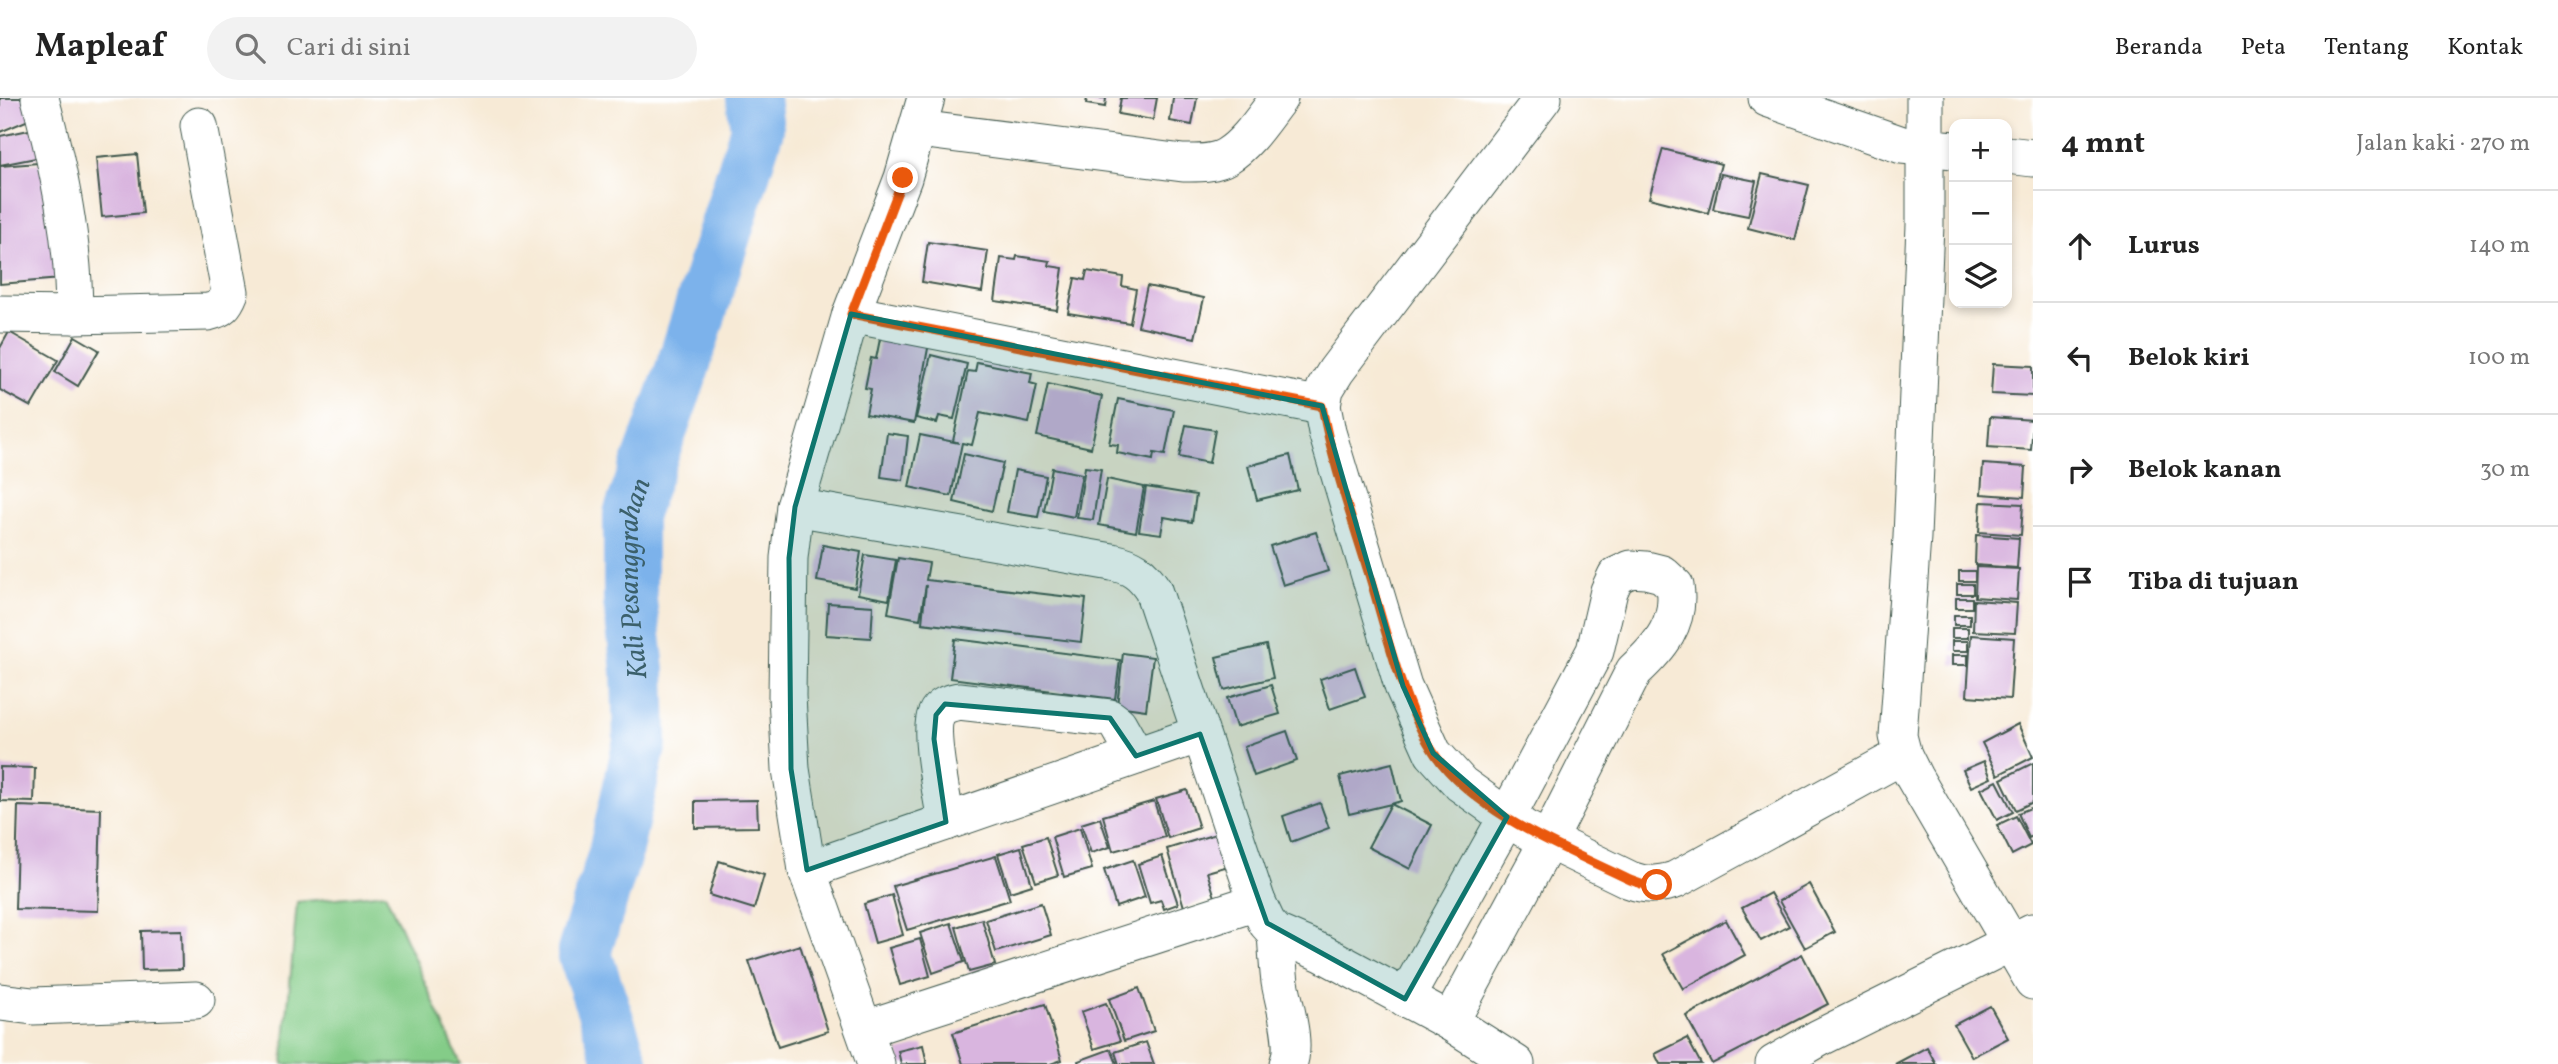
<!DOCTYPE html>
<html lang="id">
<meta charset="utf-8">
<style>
:root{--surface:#fff;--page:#f2f2f2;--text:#222;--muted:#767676;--line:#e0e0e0}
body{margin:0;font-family:Vollkorn,serif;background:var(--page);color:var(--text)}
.controls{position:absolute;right:21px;top:21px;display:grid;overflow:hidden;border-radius:14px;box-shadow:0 4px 10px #0003}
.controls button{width:63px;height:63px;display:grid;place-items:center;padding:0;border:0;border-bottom:2px solid var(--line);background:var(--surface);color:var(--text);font:35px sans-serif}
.stop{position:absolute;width:21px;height:21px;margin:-16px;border:5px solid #ea580c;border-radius:50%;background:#fff}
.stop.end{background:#ea580c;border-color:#fff;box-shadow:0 2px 7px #0008}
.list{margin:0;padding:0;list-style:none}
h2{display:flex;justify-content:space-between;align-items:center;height:91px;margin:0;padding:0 28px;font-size:30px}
h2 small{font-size:23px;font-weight:400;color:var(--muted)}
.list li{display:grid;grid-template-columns:46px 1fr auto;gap:21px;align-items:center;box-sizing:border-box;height:112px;padding:0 28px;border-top:2px solid var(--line)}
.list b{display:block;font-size:26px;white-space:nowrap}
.list em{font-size:23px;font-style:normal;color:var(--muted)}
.icon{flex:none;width:38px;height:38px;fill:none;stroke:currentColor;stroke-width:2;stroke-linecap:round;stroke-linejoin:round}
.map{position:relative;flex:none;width:2033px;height:966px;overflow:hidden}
header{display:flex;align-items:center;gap:42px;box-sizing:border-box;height:98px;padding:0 35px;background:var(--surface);border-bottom:2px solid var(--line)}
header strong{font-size:33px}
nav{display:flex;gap:38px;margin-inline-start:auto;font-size:24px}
.search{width:490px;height:63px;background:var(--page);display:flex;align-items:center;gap:18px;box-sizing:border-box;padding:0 24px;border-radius:38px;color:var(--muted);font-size:26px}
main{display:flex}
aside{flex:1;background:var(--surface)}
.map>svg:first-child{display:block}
</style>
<header>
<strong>Mapleaf</strong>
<div class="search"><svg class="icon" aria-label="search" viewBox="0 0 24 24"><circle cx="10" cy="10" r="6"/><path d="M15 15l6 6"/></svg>Cari di sini</div>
<nav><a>Beranda</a><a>Peta</a><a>Tentang</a><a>Kontak</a></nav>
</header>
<main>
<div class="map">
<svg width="2033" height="966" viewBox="0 0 2033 966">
<rect width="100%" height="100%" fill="#fff"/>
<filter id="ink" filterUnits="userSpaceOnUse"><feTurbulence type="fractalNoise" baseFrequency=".0143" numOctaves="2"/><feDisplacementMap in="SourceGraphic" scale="14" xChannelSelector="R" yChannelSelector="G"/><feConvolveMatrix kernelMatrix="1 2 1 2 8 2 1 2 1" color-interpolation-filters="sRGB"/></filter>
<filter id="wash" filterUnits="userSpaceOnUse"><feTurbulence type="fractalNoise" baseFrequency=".00686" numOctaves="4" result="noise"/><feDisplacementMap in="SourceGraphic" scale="28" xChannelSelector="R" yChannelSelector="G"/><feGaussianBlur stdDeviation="1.57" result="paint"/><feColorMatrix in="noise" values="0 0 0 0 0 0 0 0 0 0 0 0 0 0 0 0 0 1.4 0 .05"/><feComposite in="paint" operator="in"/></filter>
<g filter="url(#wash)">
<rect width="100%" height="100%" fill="#f7ead6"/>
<!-- green -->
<path fill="#84cc88" stroke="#52845e" stroke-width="2" d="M385,795L461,966H283L297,804Z"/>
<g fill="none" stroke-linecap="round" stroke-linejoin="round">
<!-- river -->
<path stroke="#7cb2eb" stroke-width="54" id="s1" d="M622,966L584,854L614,759L640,644L638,572L630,503V417L680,278L757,31L753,0"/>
</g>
<g id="blocks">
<!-- building -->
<g fill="#d9b5df">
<path d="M0,0H36L43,16L0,34Z"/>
<path d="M1087,0H1106L1105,9L1086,6Z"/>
<path d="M1121,0H1157L1153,22L1118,16Z"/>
<path d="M1173,0H1197L1192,27L1170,23Z"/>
<path d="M34,31L41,59L0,67V38Z"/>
<path d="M1663,51L1721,66L1708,115L1649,100Z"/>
<path d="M137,56L143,115L102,119L96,60Z"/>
<path d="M51,64L61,181L0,186V68Z"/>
<path d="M1721,76L1756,83L1748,118L1713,111Z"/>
<path d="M1762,76L1809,87L1795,142L1748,130Z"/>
<path d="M928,144L988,153L982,194L922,184Z"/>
<path d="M1017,158L1050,163L1049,168L1063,170L1057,212L995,203L1001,160L1016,162Z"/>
<path d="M1087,173L1123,179L1122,188L1136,191L1130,225L1068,215L1075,180L1085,182Z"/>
<path d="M1147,188L1204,200L1195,240L1138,228Z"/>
<path d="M9,234L58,262L31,309L0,292V250Z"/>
<path d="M881,236L929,245L914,325L866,316L871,291L865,290L871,260L876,261Z"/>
<path d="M75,238L99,252L78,288L55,274Z"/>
<path d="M931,257L967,266L954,321L939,318L937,325L916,320Z"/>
<path d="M977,264L1032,275L1030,285L1037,287L1029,325L980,315L972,347L962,345L951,398L909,389L920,337L959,345L953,343L968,273L975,274Z"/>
<path d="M1993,266L2033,268V298L1991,296Z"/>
<path d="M1048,286L1102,298L1091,350L1037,338Z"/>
<path d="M1118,301L1174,312L1165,357L1154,355L1153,362L1117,355L1118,347L1109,346Z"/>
<path d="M1990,319L2033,322L2031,352L1988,349Z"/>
<path d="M1186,327L1215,332L1209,365L1179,359Z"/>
<path d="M887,335L908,338L903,382L881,379Z"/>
<path d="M964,356L1003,365L992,413L954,404Z"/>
<path d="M1290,357L1298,392L1257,402L1248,368Z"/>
<path d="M1983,366L2026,369L2024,399L1981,396Z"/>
<path d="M1085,369L1101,371L1093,422L1077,420Z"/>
<path d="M1052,370L1082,376L1074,419L1044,413Z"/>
<path d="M1015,372L1046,378L1038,419L1007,414Z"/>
<path d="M1107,381L1144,389L1136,434L1099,427Z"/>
<path d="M1146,389L1196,397L1192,424L1164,419L1161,436L1139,433Z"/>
<path d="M1981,404L2023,406L2021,437L1979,434Z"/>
<path d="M1316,434L1328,473L1283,487L1270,448Z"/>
<path d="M1976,437L2019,440L2017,470L1975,467Z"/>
<path d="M823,447L861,454L855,490L817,483Z"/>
<path d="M865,457L896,462L889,502L858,496Z"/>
<path d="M898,460L929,465L926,482L1086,501L1081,544L922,525L926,487L920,521L888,515Z"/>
<path d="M1976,469L2019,471L2017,502L1975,499Z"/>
<rect x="1959" y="473" width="16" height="10"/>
<rect x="1957" y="486" width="16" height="10"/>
<rect x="1956" y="500" width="16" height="10"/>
<path d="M1974,502L2017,505L2015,535L1973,533Z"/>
<path d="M828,505L873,508L871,540L826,537Z"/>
<rect x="1954" y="517" width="16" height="10"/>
<rect x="1952" y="530" width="16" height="10"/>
<path d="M1971,537L2014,540L2010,601L1967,598Z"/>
<path d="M955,541L1120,562L1115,601L950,580Z"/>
<rect x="1952" y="543" width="16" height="10"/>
<path d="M1266,547L1273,580L1224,592L1216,559Z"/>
<path d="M1123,555L1153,559L1146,612L1117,608Z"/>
<rect x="1952" y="557" width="16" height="10"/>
<path d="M1355,569L1365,599L1330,611L1320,581Z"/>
<path d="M1271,587L1280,616L1236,629L1227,600Z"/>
<path d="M2018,626L2033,659L1998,677L1982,645Z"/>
<path d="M1287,633L1297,663L1254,678L1244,648Z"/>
<path d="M1984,663L1991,680L1971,689L1963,672Z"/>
<path d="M1392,665L1401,703L1391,706L1432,727L1410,771L1368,749L1391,706L1349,716L1340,678Z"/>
<path d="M2033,665V704L2016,712L2001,681Z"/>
<path d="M0,669L35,670L34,704L0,703Z"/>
<path d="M1997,683L2013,714L1997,722L1981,691Z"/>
<path d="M1187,692L1199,730L1168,740L1156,701Z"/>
<path d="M757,702L758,729L695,730V703Z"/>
<path d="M1154,703L1165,739L1113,753L1103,718Z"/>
<path d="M1320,705L1329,730L1291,744L1283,718Z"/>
<path d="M18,708L101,711L98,813L15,811Z"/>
<path d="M2033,709V738L2029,740L2018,715Z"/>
<path d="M2016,718L2031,747L2012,757L1997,727Z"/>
<path d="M1100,720L1110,749L1091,755L1081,726Z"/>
<path d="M1080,730L1092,771L1064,779L1052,739Z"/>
<path d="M1222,734L1232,767L1207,774L1215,799L1184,809L1167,751Z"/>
<path d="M1046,739L1058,777L1036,784L1023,746Z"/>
<path d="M1021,749L1032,787L1010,794L998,756Z"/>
<path d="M996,758L1010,802L907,832L893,788Z"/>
<path d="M1162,758L1178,806L1164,811L1161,802L1150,805L1138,766Z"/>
<path d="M1133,762L1145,799L1116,809L1104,772Z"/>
<path d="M719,763L764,777L754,811L709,797Z"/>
<path d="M1809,786L1835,834L1805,850L1779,803Z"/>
<path d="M1770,795L1789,828L1761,843L1742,810Z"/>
<path d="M892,797L903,837L875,845L864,806Z"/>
<path d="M1041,805L1051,837L996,854L986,822Z"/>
<path d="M982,821L995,867L969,874L956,829Z"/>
<path d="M1726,822L1745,857L1683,891L1663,856Z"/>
<path d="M951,825L964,864L933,875L920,835Z"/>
<path d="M181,832L182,871L142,872L141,833Z"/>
<path d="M920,841L930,878L900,887L889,850Z"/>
<path d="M800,847L828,933L778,949L749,863Z"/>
<path d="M1802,856L1828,906L1712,966L1686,918Z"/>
<path d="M1139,890L1154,933L1124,943L1109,901Z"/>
<path d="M1106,905L1120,943L1094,951L1081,914Z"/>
<path d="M1045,906L1062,962L1050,966H963L953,935Z"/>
<path d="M1990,908L2008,940L1972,959L1954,927Z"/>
<path d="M1687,940L1701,966H1660L1655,956Z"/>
<path d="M1146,944L1154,966H1119L1115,954Z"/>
<path d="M923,947L927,966H901L898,953Z"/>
<path d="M1927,949L1936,966H1895Z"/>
<path d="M1111,951L1117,966H1079L1078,963Z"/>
</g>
</g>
</g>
<g filter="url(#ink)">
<use href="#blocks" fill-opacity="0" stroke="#3f574c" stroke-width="2"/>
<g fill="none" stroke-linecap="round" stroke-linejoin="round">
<!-- minor casing -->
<g stroke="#3f574c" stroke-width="39">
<g id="minor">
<path d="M40,0C59,72 74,143 74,217"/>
<path d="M1543,0L1336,273L1325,291L1322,308L1327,334L1403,588L1433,655L1461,686L1507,719L1525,731L1630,782C1646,788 1658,787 1675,782L1903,657"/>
<path d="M1767,0L1902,47L1954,52"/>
<path d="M1925,0V127L1912,439L1898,638L1903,657L1914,679L2033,883"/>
<path d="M919,31L1183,65C1197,65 1214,66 1227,58C1248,45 1264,19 1279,0"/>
<path d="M2007,57L2033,60"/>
<path d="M0,216L74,217L208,214C221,211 225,207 230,194L199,28"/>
<path d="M851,216L1322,308"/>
<path d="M795,409L1112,464C1132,468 1142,475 1153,492L1257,804L1267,825L1276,835L1322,855L1450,924L1516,966"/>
<path d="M946,724C943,702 928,636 936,617C940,607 950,605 959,603L1110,620L1118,626L1136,658"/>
<path d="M807,772L1200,636"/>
<path d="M1276,835C1277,851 1278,868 1280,884C1284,907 1297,946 1288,966"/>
<path d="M1405,901L1507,719L1595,553L1609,493L1616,478L1631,471L1646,472L1662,476L1675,488C1681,525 1660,549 1634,573L1548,743L1450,924"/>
<path d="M0,904L33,908L196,902"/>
<path d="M865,931L1257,804"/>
<path d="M876,966L807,772L791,671L787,598L789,460L795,409L851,216L903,80L926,0"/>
<path d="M1774,966L1819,940L2032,834"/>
</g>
</g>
<!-- minor -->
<use href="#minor" stroke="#fff" stroke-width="37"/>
</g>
</g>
<g fill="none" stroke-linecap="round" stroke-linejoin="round" filter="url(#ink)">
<!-- route -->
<path stroke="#ea580c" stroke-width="9" d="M903,80L851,216L1322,308C1332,365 1352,421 1369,477C1387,535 1407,629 1448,673C1495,724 1568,752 1630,782L1641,786L1657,787"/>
</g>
<!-- marked area -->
<path fill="#0f766e" fill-opacity="0.2" stroke="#0f766e" stroke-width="5" stroke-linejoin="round" d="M851,216L1322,308L1403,588L1433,655L1507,719L1405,901L1267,825L1200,636L1136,658L1110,620L945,606L936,617L934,641L946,724L807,772L791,671L789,460L795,409Z"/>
<g text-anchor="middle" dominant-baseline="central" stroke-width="7" stroke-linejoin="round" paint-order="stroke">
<!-- water labels -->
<g font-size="28" font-style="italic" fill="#3b606b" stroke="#fff">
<text stroke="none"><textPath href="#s1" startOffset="500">Kali Pesanggrahan</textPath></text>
</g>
</g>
</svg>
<div class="controls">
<button>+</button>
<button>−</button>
<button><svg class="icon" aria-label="layers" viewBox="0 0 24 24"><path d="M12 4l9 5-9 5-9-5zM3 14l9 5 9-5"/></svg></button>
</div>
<div class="stop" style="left:1657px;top:787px"></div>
<div class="stop end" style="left:903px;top:80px"></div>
</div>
<aside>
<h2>4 mnt<small>Jalan kaki · 270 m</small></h2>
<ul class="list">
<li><svg class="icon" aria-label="ahead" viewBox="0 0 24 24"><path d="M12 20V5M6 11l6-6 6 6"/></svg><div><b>Lurus</b></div><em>140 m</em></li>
<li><svg class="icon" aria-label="left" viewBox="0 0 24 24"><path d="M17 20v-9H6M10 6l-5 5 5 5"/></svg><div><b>Belok kiri</b></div><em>100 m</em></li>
<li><svg class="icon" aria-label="right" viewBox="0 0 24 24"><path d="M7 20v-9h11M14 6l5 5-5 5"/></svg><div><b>Belok kanan</b></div><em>30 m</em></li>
<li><svg class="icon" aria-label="arrive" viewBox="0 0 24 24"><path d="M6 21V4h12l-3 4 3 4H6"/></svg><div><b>Tiba di tujuan</b></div></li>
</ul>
</aside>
</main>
